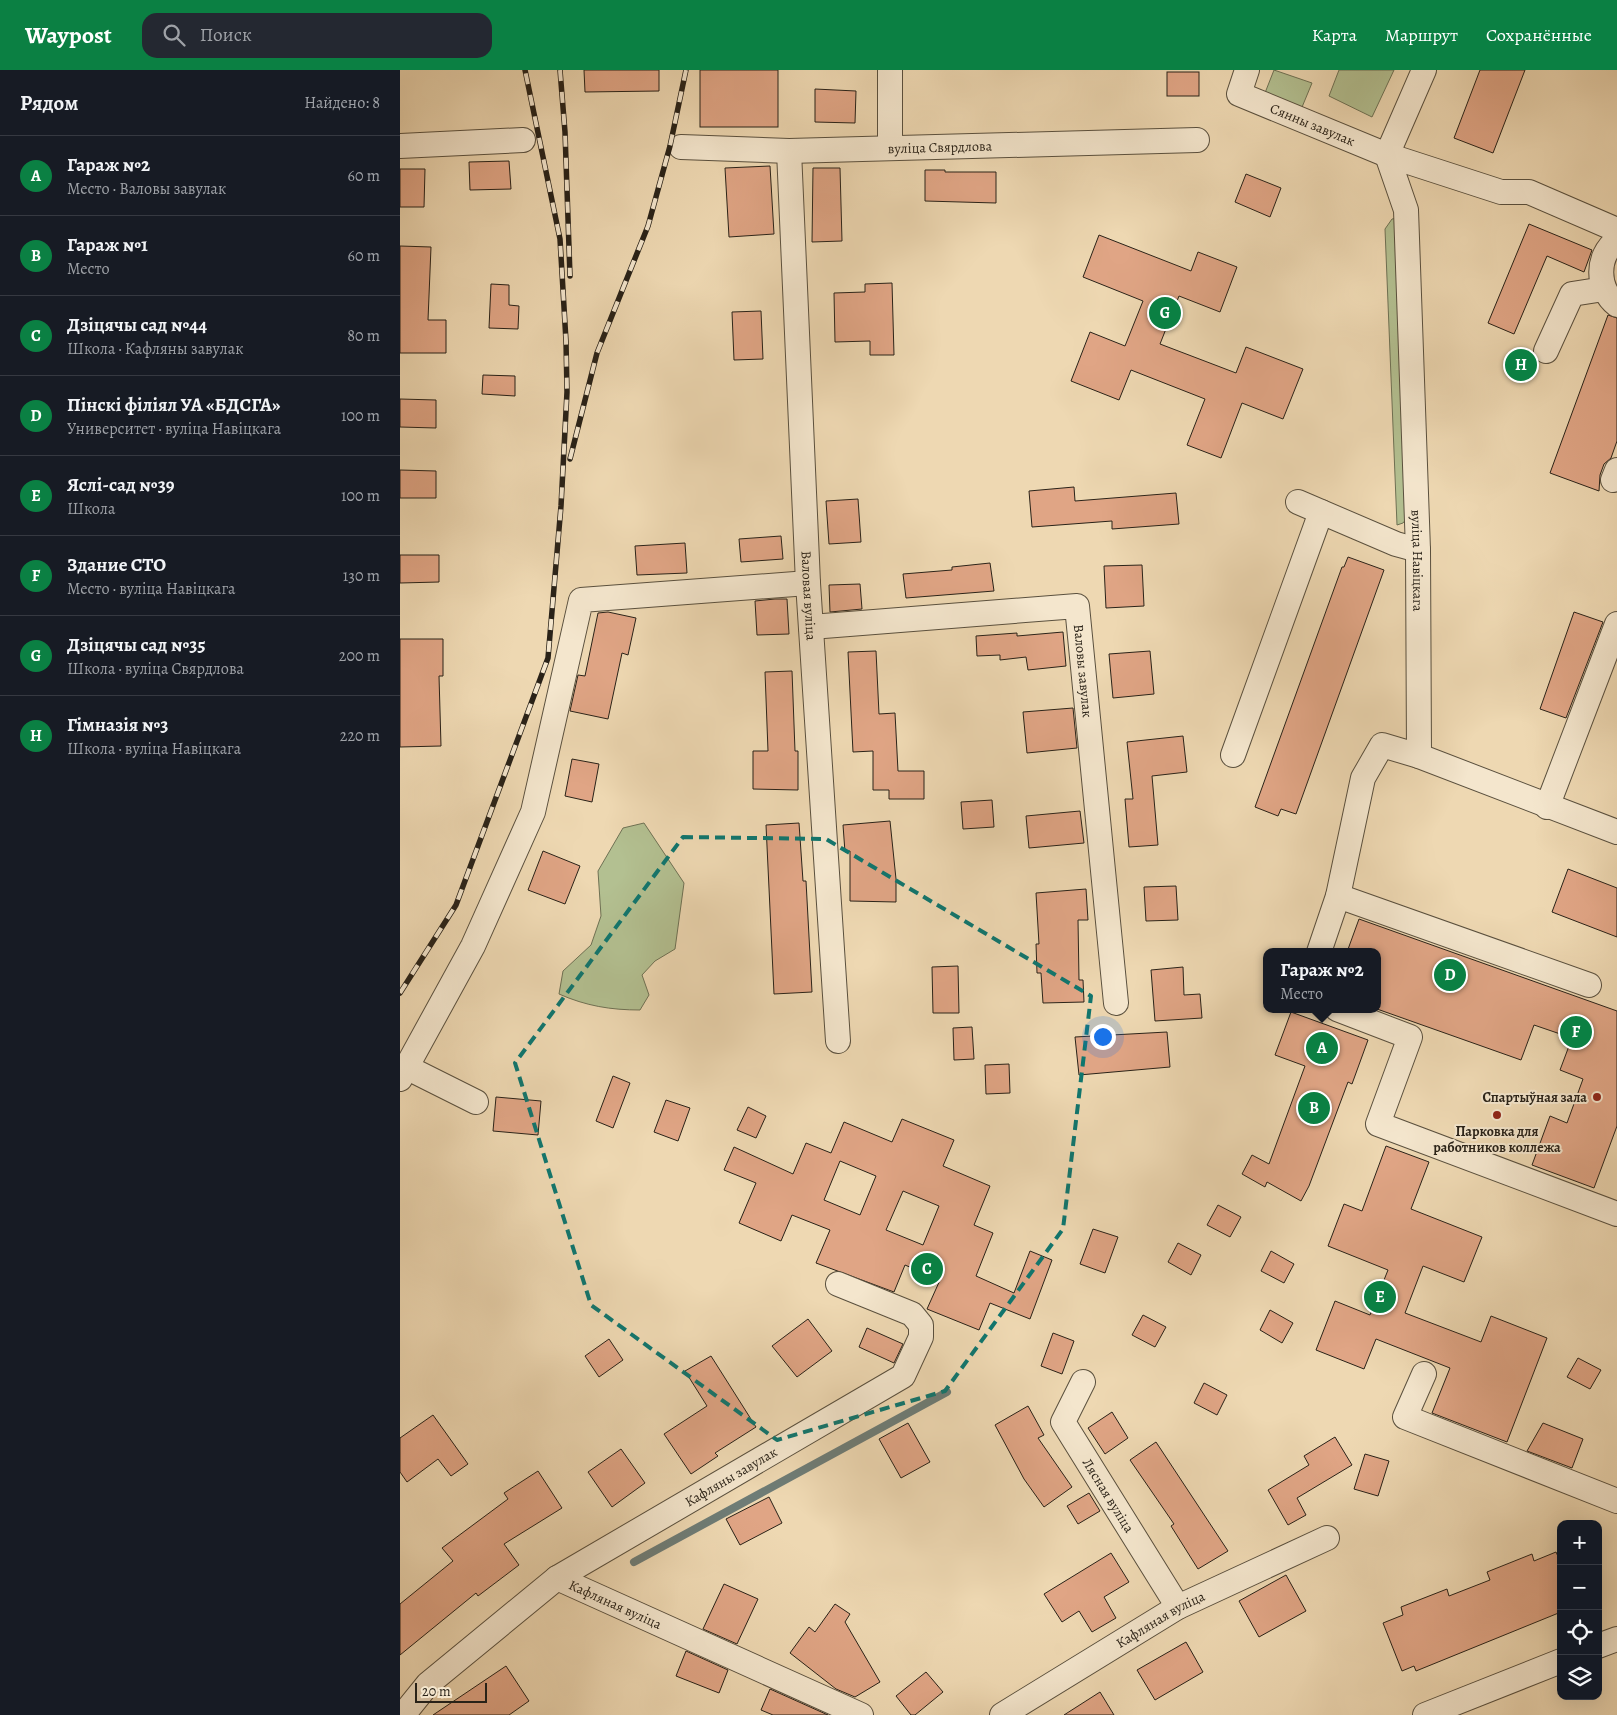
<!DOCTYPE html>
<html lang="ru">
<meta charset="utf-8">
<style>
:root{--surface:#171b24;--page:#242831;--text:#f1f3f6;--muted:#9ea1a6;--line:#363941;--accent:#0b8043}
body{margin:0;font-family:Alegreya,serif;background:var(--page);color:var(--text)}
.controls{position:absolute;right:15px;bottom:15px;display:grid;overflow:hidden;border-radius:10px;box-shadow:0 5px 20px #0002}
.controls button{width:45px;height:45px;display:grid;place-items:center;padding:0;border:0;border-bottom:1px solid var(--line);background:var(--surface);color:var(--text);font:25px sans-serif}
.scale{position:absolute;left:15px;bottom:12px;width:72px;box-sizing:border-box;padding-left:5px;border:2px solid #292218;border-top:0;font-size:14px;line-height:18px;white-space:nowrap;color:#292218;-webkit-text-stroke:4px #f4e6cd;paint-order:stroke}
.you{position:absolute;left:702px;top:966px;width:18px;height:18px;margin:-12px;border:4px solid #fff;border-radius:50%;background:#1a73e8;box-shadow:0 0 0 8px #1a73e833}
.badge{display:grid;place-items:center;width:32px;height:32px;border-radius:50%;background:var(--accent);color:#fff;font-size:16px;font-weight:700}
.pin{position:absolute;translate:-50% -50%;border:2px solid #fff;box-shadow:0 1px 5px #0006}
.popup{position:absolute;left:863px;top:878px;width:118px;height:65px;box-sizing:border-box;display:grid;place-content:center;border-radius:10px;background:var(--surface);filter:drop-shadow(0 1px 4px #0005);font-size:16px;white-space:nowrap;color:var(--muted)}
.popup b{font-size:19px;color:var(--text)}
.popup::after{content:'';position:absolute;left:50%;top:100%;margin-left:-10px;border:10px solid transparent;border-top-color:var(--surface)}
.list{margin:0;padding:0;list-style:none}
h2{display:flex;justify-content:space-between;align-items:center;height:65px;margin:0;padding:0 20px;font-size:21px}
h2 small{font-size:16px;font-weight:400;color:var(--muted)}
.list li{display:grid;grid-template-columns:32px 1fr auto;gap:15px;align-items:center;box-sizing:border-box;height:80px;padding:0 20px;border-top:1px solid var(--line)}
.list b{display:block;font-size:19px;white-space:nowrap}
.list p{margin:0;font-size:16px;white-space:nowrap;color:var(--muted)}
.list em{font-size:16px;font-style:normal;color:var(--muted)}
.icon{flex:none;width:28px;height:28px;fill:none;stroke:currentColor;stroke-width:2;stroke-linecap:round;stroke-linejoin:round}
.map{position:relative;flex:none;width:1217px;height:1645px;overflow:hidden}
header{display:flex;align-items:center;gap:30px;box-sizing:border-box;height:70px;padding:0 25px;background:var(--accent);color:#fff}
header strong{font-size:24px}
nav{display:flex;gap:28px;margin-inline-start:auto;font-size:18px}
.search{width:350px;height:45px;background:var(--page);display:flex;align-items:center;gap:12px;box-sizing:border-box;padding:0 18px;border-radius:15px;color:var(--muted);font-size:19px}
main{display:flex}
aside{flex:1;background:var(--surface)}
.map>svg:first-child{display:block}
</style>
<header>
<strong>Waypost</strong>
<div class="search"><svg class="icon" aria-label="search" viewBox="0 0 24 24"><circle cx="10" cy="10" r="6"/><path d="M15 15l6 6"/></svg>Поиск</div>
<nav><a>Карта</a><a>Маршрут</a><a>Сохранённые</a></nav>
</header>
<main>
<aside>
<h2>Рядом<small>Найдено: 8</small></h2>
<ul class="list">
<li><span class="badge">A</span><div><b>Гараж №2</b><p>Место · Валовы завулак</p></div><em>60 m</em></li>
<li><span class="badge">B</span><div><b>Гараж №1</b><p>Место</p></div><em>60 m</em></li>
<li><span class="badge">C</span><div><b>Дзіцячы сад №44</b><p>Школа · Кафляны завулак</p></div><em>80 m</em></li>
<li><span class="badge">D</span><div><b>Пінскі філіял УА «БДСГА»</b><p>Университет · вуліца Навіцкага</p></div><em>100 m</em></li>
<li><span class="badge">E</span><div><b>Яслі-сад №39</b><p>Школа</p></div><em>100 m</em></li>
<li><span class="badge">F</span><div><b>Здание СТО</b><p>Место · вуліца Навіцкага</p></div><em>130 m</em></li>
<li><span class="badge">G</span><div><b>Дзіцячы сад №35</b><p>Школа · вуліца Свярдлова</p></div><em>200 m</em></li>
<li><span class="badge">H</span><div><b>Гімназія №3</b><p>Школа · вуліца Навіцкага</p></div><em>220 m</em></li>
</ul>
</aside>
<div class="map">
<svg width="1217" height="1645" viewBox="0 0 1217 1645">
<rect width="100%" height="100%" fill="#eed8b2"/>
<filter id="stains"><feTurbulence type="fractalNoise" baseFrequency=".004" numOctaves="4"/><feColorMatrix values="0 0 0 0 .2 0 0 0 0 .09 0 0 0 0 .02 0 0 0 .5 -.17"/></filter>
<radialGradient id="worn" r=".72"><stop offset=".6" stop-color="#630" stop-opacity="0"/><stop offset="1" stop-color="#630" stop-opacity=".3"/></radialGradient>
<!-- green -->
<g fill="#b3c091" stroke="#6e7154">
<path d="M874,0L912,13L900,42L863,28Z"/>
<path d="M939,0H994L972,47L929,26Z"/>
<path d="M998,148L1007,448L1003,453L997,455L985,159L992,149Z"/>
<path d="M244,753L284,813L275,879L255,891L242,905L249,925L240,940C211,940 186,936 159,924L163,901L191,875L201,846L198,801L223,758Z"/>
</g>
<g fill="none" stroke-linecap="round" stroke-linejoin="round">
<!-- stream -->
<path stroke="#6e7c76" stroke-width="8" d="M234,1492L547,1322"/>
</g>
<!-- building -->
<g fill="#e0a585" stroke="#292218" fill-rule="evenodd">
<path d="M184,0H259V21L185,22Z"/>
<rect x="300" y="0" width="78" height="57"/>
<path d="M1080,0H1125L1093,83L1054,68Z"/>
<rect x="767" y="2" width="32" height="24"/>
<path d="M415,19L456,21L455,53L415,52Z"/>
<path d="M109,91L111,119L70,120L69,92Z"/>
<path d="M370,96L374,164L329,167L325,98Z"/>
<path d="M413,98H440L442,171L412,172Z"/>
<path d="M0,99H25L24,137H0Z"/>
<path d="M525,100H545V102H596V133L525,131Z"/>
<path d="M846,104L881,118L870,147L835,132Z"/>
<path d="M1129,154L1192,180L1184,202L1147,186L1114,264L1088,253Z"/>
<path d="M699,165L791,201L798,182L837,197L820,242L779,226L760,274L836,303L846,277L903,299L883,349L842,333L821,388L787,375L805,329L731,300L719,330L671,311L690,262L725,276L743,231L683,207Z"/>
<path d="M0,176L31,177L28,250H46V283H0Z"/>
<path d="M492,213L494,285H470V271L435,272L434,223L465,222V214Z"/>
<path d="M91,214L109,215V235L119,236L118,259L89,258Z"/>
<path d="M361,241L363,289L334,290L332,242Z"/>
<path d="M1208,245L1217,248V371L1211,388L1204,394L1200,405L1199,421L1150,403Z"/>
<path d="M83,305L115,306V326L82,324Z"/>
<path d="M0,329L36,330V358L0,357Z"/>
<path d="M0,400L36,401V428H0Z"/>
<path d="M674,417L675,431L776,423L779,454L712,459V451L632,457L629,421Z"/>
<path d="M458,429L461,472L429,474L426,431Z"/>
<path d="M381,466L383,489L341,492L339,469Z"/>
<path d="M285,473L287,503L237,505L235,476Z"/>
<path d="M0,485H39V512L0,513Z"/>
<path d="M948,487L984,500L896,744L881,739L878,746L855,737L942,497H944Z"/>
<path d="M590,493L594,521L506,528L503,504L552,500V497Z"/>
<path d="M742,495L744,536L706,538L704,496Z"/>
<path d="M460,514L462,539L430,542L429,515Z"/>
<path d="M375,529H387L389,564L357,565L355,531Z"/>
<path d="M208,542L236,548L228,585L222,583L208,649L170,641L178,605L185,606L198,543Z"/>
<path d="M1174,542L1203,552L1166,648L1140,639Z"/>
<path d="M663,562L666,596L628,600L626,587L600,590V585L577,586L576,566L617,563V566Z"/>
<path d="M0,569H43V606H39L41,676L0,677Z"/>
<path d="M476,581L479,644L495,643L498,701H524V729H489V720H473V681L453,682L448,582Z"/>
<path d="M750,581L754,624L713,628L709,584Z"/>
<path d="M392,601L395,681H398V720L353,719V681H368L365,602Z"/>
<path d="M673,638L677,678L627,683L623,642Z"/>
<path d="M783,666L787,702L752,706L758,775L729,777L725,729H733L727,672Z"/>
<path d="M172,689L199,694L192,732L165,726Z"/>
<path d="M592,730L594,757L563,759L561,732Z"/>
<path d="M680,741L684,773L629,778L626,746Z"/>
<path d="M490,751L496,809V832L450,831V781L445,782L443,755Z"/>
<path d="M399,753L403,811H406L412,922L374,924L366,755Z"/>
<path d="M143,781L180,796L165,834L128,820Z"/>
<path d="M1168,799L1217,818V867L1152,842Z"/>
<path d="M776,816L778,850L746,851L744,817Z"/>
<path d="M686,819L688,850H678L679,910H683L684,932L643,933L641,903H637L636,874H639L636,823Z"/>
<path d="M959,849L1217,941V1056L1194,1118L1132,1095L1150,1046L1167,1053L1183,1009L1160,1000L1172,968L1134,955L1121,990L977,939V882H947Z"/>
<path d="M558,896L559,943H533L532,897Z"/>
<path d="M783,897L784,925L800,924L802,948L755,951L751,900Z"/>
<path d="M891,942L968,970L952,1014L948,1012L909,1116L901,1131L867,1112L865,1117L842,1104L852,1085L869,1094L905,996L875,985Z"/>
<path d="M572,957L574,989L554,990L553,958Z"/>
<path d="M767,962L770,997L679,1005L675,967Z"/>
<path d="M609,994L610,1023L586,1024L585,995Z"/>
<path d="M213,1006L230,1013L213,1058L196,1051Z"/>
<path d="M96,1027L141,1031L138,1065L93,1061Z"/>
<path d="M266,1030L290,1038L278,1071L254,1062Z"/>
<path d="M348,1037L366,1046L356,1068L337,1060Z"/>
<path d="M502,1049L554,1070L543,1096L590,1116L574,1155L593,1163L576,1206L614,1223L630,1181L652,1190L630,1249L590,1233L579,1260L527,1239L540,1210L505,1195L494,1222L416,1193L430,1160L392,1145L381,1171L339,1153L356,1113L324,1100L334,1077L393,1104L406,1073L431,1083L444,1052L492,1072ZM440,1091L476,1106L460,1145L424,1130ZM503,1121L539,1136L523,1175L486,1160Z"/>
<path d="M986,1076L1029,1092L1011,1139L1082,1167L1064,1212L1023,1196L1005,1243L1081,1272L1091,1246L1147,1268L1107,1372L1032,1343L1050,1298L976,1269L964,1299L916,1280L935,1231L970,1245L988,1200L928,1176L944,1134L962,1141Z"/>
<path d="M818,1135L841,1147L830,1167L807,1155Z"/>
<path d="M693,1159L718,1167L705,1203L680,1194Z"/>
<path d="M778,1173L801,1185L791,1205L768,1192Z"/>
<path d="M871,1181L894,1194L884,1213L861,1201Z"/>
<path d="M870,1240L893,1253L882,1273L860,1260Z"/>
<path d="M743,1245L766,1257L755,1277L732,1265Z"/>
<path d="M408,1249L432,1281L397,1307L372,1276Z"/>
<path d="M467,1258L503,1274L494,1293L459,1277Z"/>
<path d="M653,1263L674,1271L662,1304L641,1296Z"/>
<path d="M209,1269L223,1290L199,1307L185,1286Z"/>
<path d="M311,1286L356,1357L315,1383L318,1386L291,1404L264,1364L307,1336L285,1301Z"/>
<path d="M1178,1288L1201,1300L1190,1319L1167,1307Z"/>
<path d="M804,1313L827,1325L817,1345L794,1333Z"/>
<path d="M628,1336L644,1365L638,1368L672,1417L644,1437L624,1409L595,1355Z"/>
<path d="M712,1342L728,1368L705,1384L688,1358Z"/>
<path d="M33,1345L68,1394L51,1406L38,1389L7,1412L0,1402V1368Z"/>
<path d="M508,1353L530,1392L501,1408L479,1369Z"/>
<path d="M1143,1353L1183,1369L1172,1398L1127,1381Z"/>
<path d="M935,1367L952,1395L897,1428L906,1445L888,1455L868,1420L909,1395L904,1386Z"/>
<path d="M756,1372L828,1481L798,1499L771,1456L774,1454L730,1390Z"/>
<path d="M221,1379L245,1413L212,1437L188,1402Z"/>
<path d="M965,1384L989,1391L978,1426L954,1419Z"/>
<path d="M138,1401L162,1438L104,1474L119,1495L78,1526L76,1523L0,1585V1534L53,1491L42,1478L108,1429L104,1423Z"/>
<path d="M689,1423L700,1441L678,1454L667,1436Z"/>
<path d="M369,1427L382,1453L340,1475L326,1449Z"/>
<path d="M1156,1482L1161,1493V1542L1016,1601L1014,1596L1002,1601L983,1553L1003,1545L1001,1537L1047,1519L1049,1526L1090,1510L1087,1502L1132,1484L1134,1491Z"/>
<path d="M711,1483L729,1512L704,1527L716,1548L692,1562L679,1541L662,1552L644,1524Z"/>
<path d="M886,1505L906,1541L859,1567L839,1531Z"/>
<path d="M324,1514L358,1529L337,1574L303,1559Z"/>
<path d="M435,1534L450,1544L445,1552L480,1612L455,1627L436,1619L390,1583L409,1557L415,1562Z"/>
<path d="M786,1572L803,1602L755,1630L737,1600Z"/>
<path d="M286,1581L328,1600L319,1623L276,1606Z"/>
<path d="M106,1596L129,1631L109,1645H33Z"/>
<path d="M526,1602L543,1622L515,1645H511L496,1626Z"/>
<path d="M370,1619L428,1645H373L361,1640Z"/>
<path d="M700,1622L714,1645H664Z"/>
</g>
<g fill="none" stroke-linecap="round" stroke-linejoin="round">
<!-- minor casing -->
<g stroke="#5a503e" stroke-width="26">
<g id="minor">
<path id="s1" d="M847,0L839,24L987,85L1101,122H1129L1217,160"/>
<path d="M0,76L123,70"/>
<path d="M490,76V0"/>
<path id="s2" d="M281,77L389,81L797,70"/>
<path id="s3" d="M389,81L408,513L438,971"/>
<path id="s4" d="M987,85L1006,140L1018,480L1019,686L1217,762"/>
<path d="M987,85L1024,0"/>
<path d="M1217,170C1196,186 1196,218 1217,235"/>
<path d="M1146,281L1172,224L1204,219"/>
<path d="M1213,410L1217,400"/>
<path d="M898,432L996,474L1018,480"/>
<path id="s5" d="M411,557L677,536L716,933"/>
<path d="M833,685L921,442"/>
<path d="M1147,737L1217,554"/>
<path d="M938,826L1189,915"/>
<path d="M919,882L938,826L963,708L982,675L1019,686"/>
<path d="M937,939L1010,967L978,1054L1217,1144"/>
<path d="M6,997L76,1032"/>
<path d="M0,1009L73,876L133,742L181,530L408,513"/>
<path d="M1024,1304L1005,1347L1217,1431"/>
<path id="s6" d="M683,1312L663,1352L778,1537"/>
<path id="s7" d="M157,1508L461,1645"/>
<path d="M1198,1576L1217,1569"/>
<path id="s8" d="M3,1645L28,1614L157,1508L503,1306L521,1267V1255L512,1244L438,1214"/>
<path id="s9" d="M602,1645L778,1537L927,1468"/>
<path d="M1025,1645L1161,1591"/>
</g>
</g>
<!-- minor -->
<use href="#minor" stroke="#f4e6cd" stroke-width="24"/>
<!-- rail casing -->
<g stroke="#292218" stroke-width="5.5">
<g id="rail">
<path d="M160,0L165,62L170,206"/>
<path d="M170,389L197,283L248,156L270,76L286,0"/>
<path d="M0,923L56,835L148,588L161,436L167,322L166,271L160,169L125,0"/>
</g>
</g>
<!-- rail -->
<use href="#rail" stroke="#f4e6cd" stroke-width="4" stroke-dasharray="11" stroke-linecap="butt"/>
</g>
<!-- marked area -->
<path fill="none" stroke="#0f766e" stroke-width="4" stroke-dasharray="10 6" stroke-linejoin="round" d="M283,767L426,769L691,926L663,1159L545,1321L377,1370L191,1235L115,993Z"/>
<!-- markers -->
<g fill="#8f2418" stroke="#f4e6cd" stroke-width="2">
<circle cx="1197" cy="1027" r="5"/>
<circle cx="1097" cy="1045" r="5"/>
</g>
<g text-anchor="middle" dominant-baseline="central" stroke-width="4" stroke-linejoin="round" paint-order="stroke">
<!-- street labels -->
<g font-size="14" fill="#292218" stroke="#f4e6cd">
<text stroke="none"><textPath href="#s1" startOffset="105">Сянны завулак</textPath></text>
<text stroke="none"><textPath href="#s2" startOffset="259">вуліца Свярдлова</textPath></text>
<text stroke="none"><textPath href="#s4" startOffset="409">вуліца Навіцкага</textPath></text>
<text stroke="none"><textPath href="#s3" startOffset="445">Валовая вуліца</textPath></text>
<text stroke="none"><textPath href="#s5" startOffset="332">Валовы завулак</textPath></text>
<text stroke="none"><textPath href="#s8" startOffset="408">Кафляны завулак</textPath></text>
<text stroke="none"><textPath href="#s6" startOffset="131">Лясная вуліца</textPath></text>
<text stroke="none"><textPath href="#s7" startOffset="64">Кафляная вуліца</textPath></text>
<text stroke="none"><textPath href="#s9" startOffset="185">Кафляная вуліца</textPath></text>
</g>
<!-- poi labels -->
<g font-size="14" font-weight="bold" fill="#292218" stroke="#f4e6cd" text-anchor="end">
<text x="1187" y="1027">Спартыўная зала</text>
<text x="1097" y="1061" text-anchor="middle">Парковка для<tspan x="1097" dy="16">работников коллежа</tspan></text>
</g>
</g>
<rect width="100%" height="100%" filter="url(#stains)"/>
<rect width="100%" height="100%" fill="url(#worn)"/>
</svg>
<div class="controls">
<button>+</button>
<button>−</button>
<button><svg class="icon" aria-label="locate" viewBox="0 0 24 24"><circle cx="12" cy="12" r="6"/><path d="M12 2v4M12 18v4M2 12h4M18 12h4"/></svg></button>
<button><svg class="icon" aria-label="layers" viewBox="0 0 24 24"><path d="M12 4l9 5-9 5-9-5zM3 14l9 5 9-5"/></svg></button>
</div>
<div class="scale">20 m</div>
<div class="you"></div>
<div class="pin badge" style="left:922px;top:978px">A</div>
<div class="popup"><b>Гараж №2</b>Место</div>
<div class="pin badge" style="left:914px;top:1038px">B</div>
<div class="pin badge" style="left:527px;top:1199px">C</div>
<div class="pin badge" style="left:1050px;top:905px">D</div>
<div class="pin badge" style="left:980px;top:1227px">E</div>
<div class="pin badge" style="left:1176px;top:962px">F</div>
<div class="pin badge" style="left:765px;top:243px">G</div>
<div class="pin badge" style="left:1121px;top:295px">H</div>
</div>
</main>
